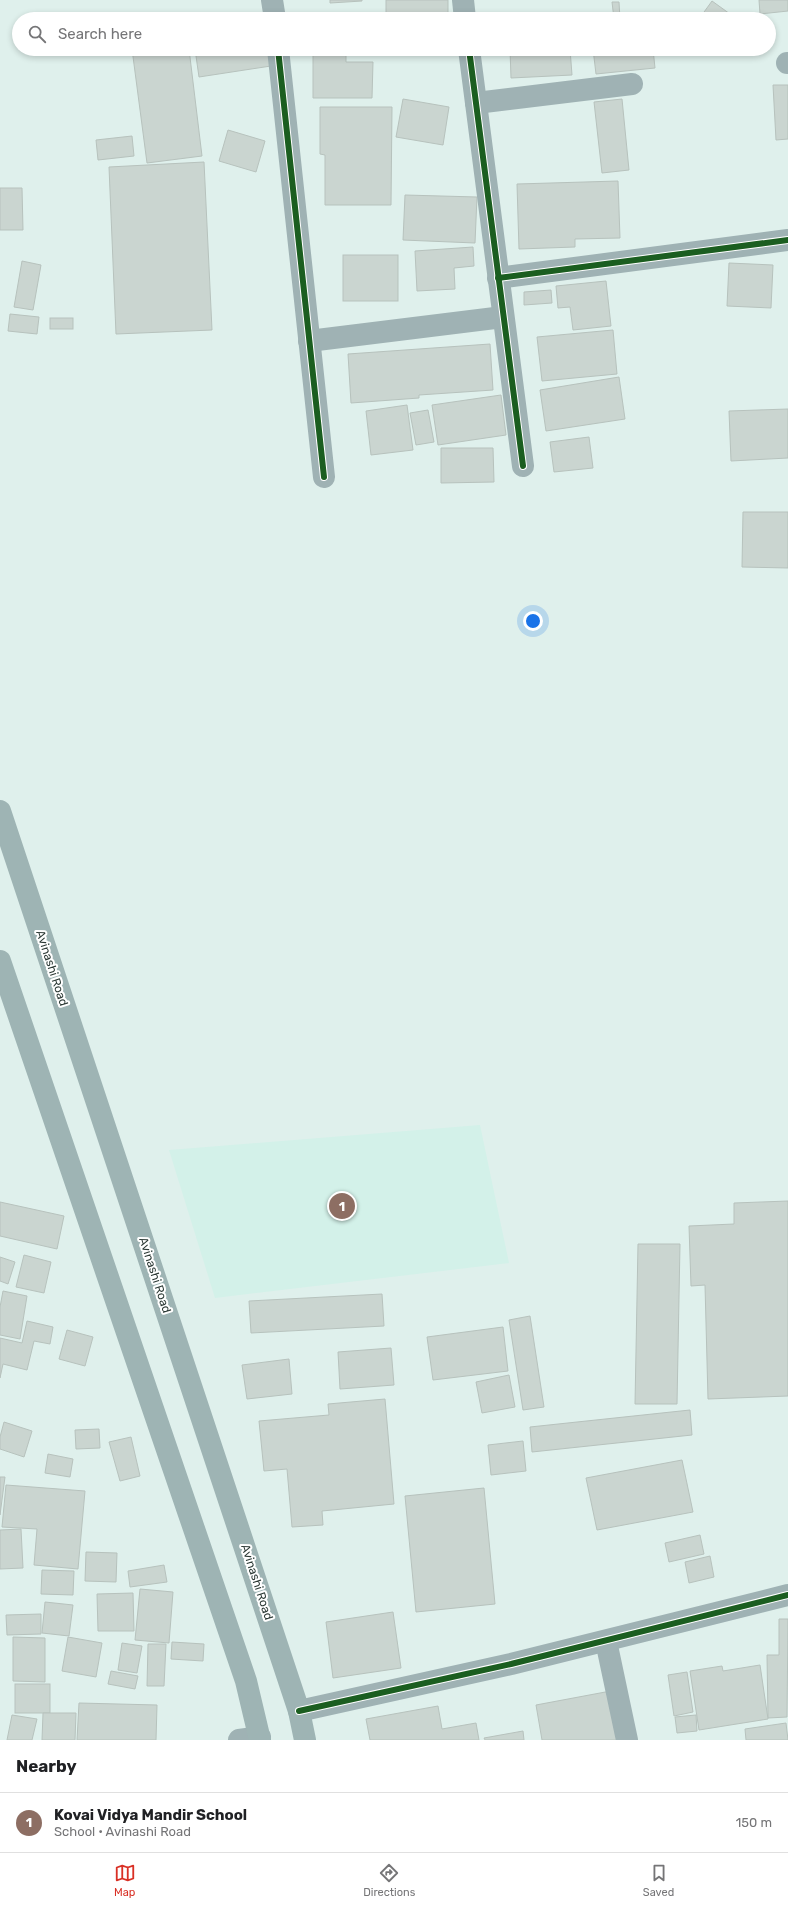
<!DOCTYPE html>
<meta charset="utf-8">
<style>
:root{--surface:#fff;--page:#f2f2f2;--text:#202124;--muted:#757577;--line:#e0e0e0;--accent:#d93025}
body{margin:0;font-family:Rubik,sans-serif;background:var(--page);color:var(--text)}
.you{position:absolute;left:533px;top:621px;width:14px;height:14px;margin:-10px;border:3px solid #fff;border-radius:50%;background:#1a73e8;box-shadow:0 0 0 6px #1a73e833}
.badge{display:grid;place-items:center;width:26px;height:26px;border-radius:50%;background:var(--accent);color:#fff;font-size:13px;font-weight:700}
.pin{position:absolute;translate:-50% -50%;border:2px solid #fff;box-shadow:0 1px 4px #0006}
.list{margin:0;padding:0;list-style:none}
h2{display:flex;justify-content:space-between;align-items:center;height:52px;margin:0;padding:0 16px;font-size:17px}
h2 small{font-size:13px;font-weight:400;color:var(--muted)}
.list li{display:grid;grid-template-columns:26px 1fr auto;gap:12px;align-items:center;box-sizing:border-box;height:60px;padding:0 16px;border-top:1px solid var(--line)}
.list b{display:block;font-size:15px;white-space:nowrap}
.list p{margin:0;font-size:13px;white-space:nowrap;color:var(--muted)}
.list em{font-size:13px;font-style:normal;color:var(--muted)}
.icon{flex:none;width:22px;height:22px;fill:none;stroke:currentColor;stroke-width:2;stroke-linecap:round;stroke-linejoin:round}
.map{position:relative;flex:none;width:788px;height:1740px;overflow:hidden}
.search{position:absolute;background:var(--surface);box-shadow:0 2px 6px #0003;left:12px;right:12px;top:12px;height:44px;display:flex;align-items:center;gap:10px;box-sizing:border-box;padding:0 14px;border-radius:22px;color:var(--muted);font-size:15px}
.sheet{height:112px;background:var(--surface)}
nav{display:flex;justify-content:space-around;align-items:center;box-sizing:border-box;height:56px;border-top:1px solid var(--line);background:var(--surface);font-size:11px;color:var(--muted)}
nav a{display:grid;justify-items:center;gap:2px}
nav .on{color:var(--accent)}
.map>svg:first-child{display:block}
</style>
<div class="map">
<svg width="788" height="1740" viewBox="0 0 788 1740">
<rect width="100%" height="100%" fill="#dff0ec"/>
<!-- built -->
<path fill="#d3f1e9" d="M480,1125L509,1263L215,1298L169,1150Z"/>
<!-- building -->
<g fill="#cad5d0" stroke="#b7c2bd">
<path d="M330,0H362V1L330,3Z"/>
<rect x="386" y="0" width="62" height="19"/>
<path d="M759,0H788V11L760,14Z"/>
<path d="M712,1L737,19H699Z"/>
<path d="M612,2H619L620,19H614Z"/>
<path d="M264,15V19H235Z"/>
<path d="M649,16L650,19H624Z"/>
<path d="M132,49H189L202,156L147,163Z"/>
<path d="M195,49H269L271,66L199,77Z"/>
<path d="M510,49H570L572,75L511,78Z"/>
<path d="M593,49H653L655,68L596,74Z"/>
<path d="M313,50H346V62H373L372,98H313Z"/>
<path d="M773,85H788V139L776,140Z"/>
<path d="M403,99L449,107L443,145L396,137Z"/>
<path d="M622,99L629,170L602,173L594,102Z"/>
<path d="M320,107H392L391,205H325V155L320,154Z"/>
<path d="M228,130L265,141L256,172L219,161Z"/>
<path d="M132,136L134,156L98,160L96,140Z"/>
<path d="M204,162L212,330L116,334L109,167Z"/>
<path d="M618,181L620,238L575,239V247L519,249L517,184Z"/>
<path d="M0,188H22L23,230H0Z"/>
<path d="M405,195L477,197L475,243L403,240Z"/>
<path d="M473,247L474,266L454,268L455,289L417,291L415,251Z"/>
<rect x="343" y="255" width="55" height="46"/>
<path d="M22,261L41,265L33,310L14,307Z"/>
<path d="M729,263L773,265L771,308L727,306Z"/>
<path d="M606,281L611,326L573,330L570,307L558,308L556,286Z"/>
<path d="M551,290L552,303L524,305V292Z"/>
<path d="M10,314L39,317L37,334L8,331Z"/>
<rect x="50" y="318" width="23" height="11"/>
<path d="M613,330L617,374L542,381L537,337Z"/>
<path d="M490,344L493,390L419,395V398L351,403L348,354Z"/>
<path d="M619,377L625,419L546,431L540,390Z"/>
<path d="M501,395L506,435L438,445L432,405Z"/>
<path d="M407,405L413,450L371,455L366,411Z"/>
<path d="M788,409V458L731,461L729,411Z"/>
<path d="M428,410L434,442L416,445L410,413Z"/>
<path d="M589,437L593,468L554,472L550,442Z"/>
<path d="M441,448H493L494,482L441,483Z"/>
<path d="M743,512H788V568L742,567Z"/>
<path d="M788,1201V1396L708,1399L705,1285L691,1286L689,1226L734,1224V1203Z"/>
<path d="M0,1202L64,1216L57,1249L0,1236Z"/>
<path d="M638,1244H680L677,1404H635Z"/>
<path d="M24,1255L51,1262L44,1293L16,1287Z"/>
<path d="M0,1257L15,1262L8,1284L0,1281Z"/>
<path d="M3,1291L27,1296L20,1339L0,1335V1307Z"/>
<path d="M382,1294L384,1326L251,1333L249,1301Z"/>
<path d="M530,1316L544,1407L523,1410L509,1320Z"/>
<path d="M27,1321L53,1327L50,1344L34,1341L27,1370L3,1364L0,1378V1338L22,1343Z"/>
<path d="M503,1327L508,1371L433,1380L427,1337Z"/>
<path d="M67,1330L93,1337L85,1366L59,1359Z"/>
<path d="M391,1348L394,1385L340,1389L338,1352Z"/>
<path d="M289,1359L292,1394L247,1399L242,1365Z"/>
<path d="M509,1375L515,1407L482,1413L476,1382Z"/>
<path d="M385,1399L394,1504L322,1511L323,1525L292,1527L287,1469L264,1471L259,1421L329,1415L328,1404Z"/>
<path d="M690,1410L692,1435L532,1452L530,1427Z"/>
<path d="M4,1422L32,1431L24,1457L0,1449V1437Z"/>
<path d="M99,1429L100,1448L76,1449L75,1430Z"/>
<path d="M131,1437L140,1476L120,1481L109,1442Z"/>
<path d="M523,1441L526,1471L491,1475L488,1445Z"/>
<path d="M48,1454L73,1459L70,1477L45,1473Z"/>
<path d="M682,1460L693,1512L597,1530L586,1478Z"/>
<path d="M0,1477H5L0,1515Z"/>
<path d="M6,1485L85,1491L78,1569L34,1565L37,1529L2,1527Z"/>
<path d="M484,1488L495,1604L416,1612L405,1496Z"/>
<path d="M21,1529L23,1568L0,1569V1530Z"/>
<path d="M700,1535L704,1554L669,1562L665,1543Z"/>
<path d="M86,1552L117,1553L116,1582L85,1581Z"/>
<path d="M710,1556L714,1577L689,1583L685,1562Z"/>
<path d="M164,1565L167,1582L130,1587L128,1571Z"/>
<path d="M42,1570L74,1571L73,1595L41,1594Z"/>
<path d="M140,1589L173,1592L169,1643L135,1640Z"/>
<path d="M133,1593L134,1631H98L97,1594Z"/>
<path d="M45,1602L73,1605L69,1636L42,1633Z"/>
<path d="M393,1612L401,1668L333,1678L326,1622Z"/>
<path d="M41,1614V1634L7,1635L6,1615Z"/>
<path d="M779,1619H788L787,1717L768,1718L767,1655H779Z"/>
<path d="M13,1637L45,1638V1682L13,1681Z"/>
<path d="M68,1637L102,1643L96,1677L62,1671Z"/>
<path d="M172,1642L204,1644L203,1661L171,1659Z"/>
<path d="M122,1643L142,1646L137,1673L118,1670Z"/>
<path d="M148,1644H166L164,1686H147Z"/>
<path d="M760,1665L768,1719L699,1730L690,1671L722,1666L723,1671Z"/>
<path d="M111,1671L138,1676L135,1689L108,1684Z"/>
<path d="M687,1672L693,1712L674,1716L668,1675Z"/>
<rect x="15" y="1684" width="35" height="29"/>
<path d="M616,1690L625,1740H542L536,1705Z"/>
<path d="M79,1703L157,1705L156,1740H77Z"/>
<path d="M438,1706L442,1729L476,1723L479,1740H370L366,1719Z"/>
<path d="M43,1713H76L75,1740H42Z"/>
<path d="M12,1715L37,1719L32,1740H7Z"/>
<path d="M696,1715L697,1731L677,1733L675,1717Z"/>
<path d="M786,1723L788,1740H746L745,1729Z"/>
<path d="M523,1731L524,1740H485L484,1738Z"/>
</g>
<g fill="none" stroke-linecap="round" stroke-linejoin="round">
<!-- minor -->
<g stroke="#9fb2b4" stroke-width="22">
<path d="M272,0L275,19"/>
<path d="M463,0L465,19"/>
<path d="M278,49L324,477"/>
<path d="M469,49L523,466"/>
<path d="M787,63H788"/>
<path d="M476,103L632,84"/>
<path d="M498,278L788,240"/>
<path d="M309,341L503,317"/>
<path d="M606,1641L627,1740"/>
<path d="M299,1711L511,1664L788,1595"/>
<path d="M239,1740L260,1737"/>
</g>
<!-- primary -->
<g stroke="#9eb4b4" stroke-width="22">
<path d="M0,811L299,1711L305,1740"/>
<path d="M0,961L246,1681L260,1740"/>
</g>
<!-- cycleway casing -->
<g stroke="#fff" stroke-width="8">
<g id="cycleway">
<path d="M278,49L324,477"/>
<path d="M469,49L523,466"/>
<path d="M498,278L788,240"/>
<path d="M299,1711L511,1664L788,1595"/>
</g>
</g>
<!-- cycleway -->
<use href="#cycleway" stroke="#1b5e20" stroke-width="6"/>
</g>
<g text-anchor="middle" dominant-baseline="central" stroke-width="4" stroke-linejoin="round" paint-order="stroke">
<!-- street labels -->
<g font-size="12" fill="#2c3935" stroke="#fff">
<text transform="translate(52 968) rotate(72)">Avinashi Road</text>
<text transform="translate(155 1275) rotate(72)">Avinashi Road</text>
<text transform="translate(257 1582) rotate(72)">Avinashi Road</text>
</g>
</g>
</svg>
<div class="you"></div>
<div class="pin badge" style="left:342px;top:1206px;background:#8d6e63">1</div>
<div class="search"><svg class="icon" aria-label="search" viewBox="0 0 24 24"><circle cx="10" cy="10" r="6"/><path d="M15 15l6 6"/></svg>Search here</div>
</div>
<section class="sheet">
<h2>Nearby<small></small></h2>
<ul class="list">
<li><span class="badge" style="background:#8d6e63">1</span><div><b>Kovai Vidya Mandir School</b><p>School · Avinashi Road</p></div><em>150 m</em></li>
</ul>
</section>
<nav>
<a class="on"><svg class="icon" aria-label="map" viewBox="0 0 24 24"><path d="M3 6l6-2 6 2 6-2v14l-6 2-6-2-6 2zM9 4v14M15 6v14"/></svg>Map</a>
<a><svg class="icon" aria-label="directions" viewBox="0 0 24 24"><path d="M12 3l9 9-9 9-9-9zM9 14v-3h6M13 9l2 2-2 2"/></svg>Directions</a>
<a><svg class="icon" aria-label="saved" viewBox="0 0 24 24"><path d="M7 4h10v16l-5-4-5 4z"/></svg>Saved</a>
</nav>
